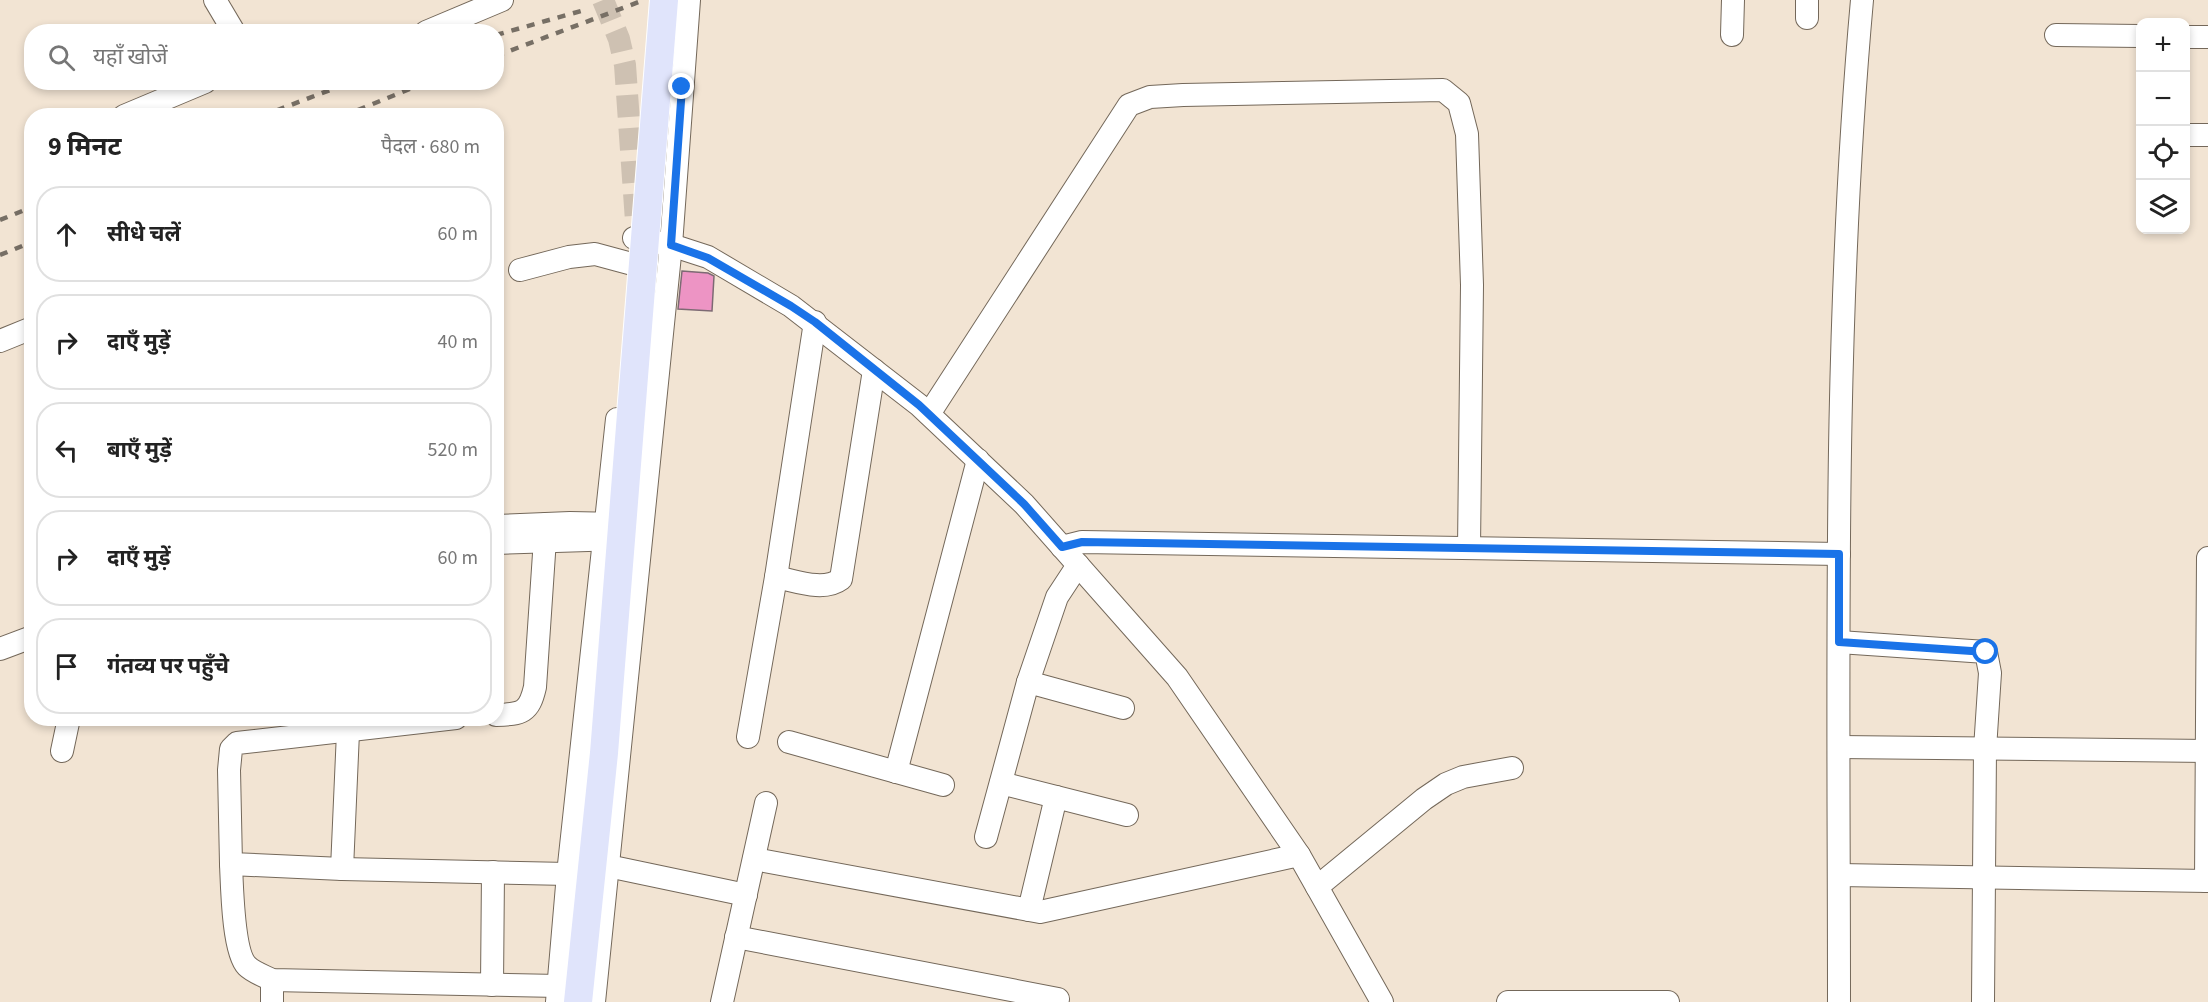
<!DOCTYPE html>
<html lang="hi">
<meta charset="utf-8">
<style>
:root{--surface:#fff;--page:#f2f2f2;--text:#222;--muted:#767676;--line:#e0e0e0}
body{margin:0;font-family:"Source Sans 3","Noto Sans Devanagari",sans-serif;background:var(--page);color:var(--text)}
.controls{position:absolute;right:18px;top:18px;display:grid;overflow:hidden;border-radius:12px;box-shadow:0 3px 9px #0003}
.controls button{width:54px;height:54px;display:grid;place-items:center;padding:0;border:0;border-bottom:2px solid var(--line);background:var(--surface);color:var(--text);font:30px sans-serif}
.stop{position:absolute;width:18px;height:18px;margin:-14px;border:4px solid #1a73e8;border-radius:50%;background:#fff}
.stop.end{background:#1a73e8;border-color:#fff;box-shadow:0 2px 6px #0008}
.list{margin:0;padding:0;list-style:none}
h2{display:flex;justify-content:space-between;align-items:center;height:78px;margin:0;padding:0 24px;font-size:26px}
h2 small{font-size:20px;font-weight:400;color:var(--muted)}
.list li{display:grid;grid-template-columns:39px 1fr auto;gap:18px;align-items:center;box-sizing:border-box;height:96px;margin:0 12px 12px;padding:0 12px;border:2px solid var(--line);border-radius:24px}
.list b{display:block;font-size:22px;white-space:nowrap}
.list em{font-size:20px;font-style:normal;color:var(--muted)}
.icon{flex:none;width:33px;height:33px;fill:none;stroke:currentColor;stroke-width:2;stroke-linecap:round;stroke-linejoin:round}
.map{position:relative;flex:none;width:2208px;height:1002px;overflow:hidden}
.search{position:absolute;background:var(--surface);box-shadow:0 3px 9px #0003;left:24px;top:24px;width:480px;height:66px;display:flex;align-items:center;gap:15px;box-sizing:border-box;padding:0 21px;border-radius:24px;color:var(--muted);font-size:22px}
.panel{position:absolute;background:var(--surface);box-shadow:0 3px 9px #0003;left:24px;top:108px;width:480px;height:618px;border-radius:24px}
.map>svg:first-child{display:block}
</style>
<div class="map">
<svg width="2208" height="1002" viewBox="0 0 2208 1002">
<rect width="100%" height="100%" fill="#f2e4d3"/>
<!-- building -->
<path fill="#ed94c4" stroke="#7d6a73" stroke-width="1.5" d="M682,271L708,273L714,276L712,311L678,309Z"/>
<g fill="none" stroke-linecap="round" stroke-linejoin="round">
<!-- minor-tunnel -->
<path stroke="#cec1b2" stroke-width="22" stroke-dasharray="22 11" stroke-linecap="butt" d="M603,0L619,39L625,65L636,221"/>
<!-- minor casing -->
<g stroke="#74685a" stroke-width="24">
<g id="minor">
<path d="M215,0L234,32"/>
<path d="M1807,0V18"/>
<path d="M426,32L502,0"/>
<path d="M1732,35L1733,0"/>
<path d="M2056,35L2140,36"/>
<path d="M2186,37H2208"/>
<path d="M124,116L205,82"/>
<path d="M2189,135H2208"/>
<path d="M634,238L671,245L708,257L791,306L919,405L1024,504L1177,677L1299,855L1382,1002"/>
<path d="M520,270L569,257L595,254L632,264"/>
<path d="M0,341L32,328"/>
<path d="M929,414L1129,105L1150,97L1183,95L1443,90L1459,103L1467,134L1472,285L1469,548"/>
<path d="M496,526L570,523L621,524"/>
<path d="M496,543L620,539"/>
<path d="M1062,547L1082,542L1839,554"/>
<path d="M776,577C796,581 824,592 841,579L874,370"/>
<path d="M1839,642L1986,652L1990,673L1985,749L1983,1002"/>
<path d="M0,649L32,637"/>
<path d="M1028,682L1123,708"/>
<path d="M496,715C522,714 529,713 535,687L546,524"/>
<path d="M456,718L237,743L231,749L229,770L231,864L342,869L568,874"/>
<path d="M748,737L776,577L815,322"/>
<path d="M789,742L943,785"/>
<path d="M1839,747L2208,751"/>
<path d="M62,751L69,718"/>
<path d="M896,772L978,460"/>
<path d="M1001,783L1127,815"/>
<path d="M986,837L1028,682L1057,597L1078,565"/>
<path d="M754,859L1040,912L1299,855"/>
<path d="M231,864C232,886 233,952 247,966C253,972 264,976 272,980L559,986"/>
<path d="M608,866L746,895"/>
<path d="M342,869L348,732"/>
<path d="M1839,875L2208,881"/>
<path d="M2206,881L2208,558"/>
<path d="M1317,887L1424,799L1446,784L1463,777L1512,768"/>
<path d="M1029,910L1056,797"/>
<path d="M736,937L1058,999"/>
<path d="M272,980V1002"/>
<path d="M492,985L493,872"/>
<path d="M557,1002L568,874L617,419"/>
<path d="M594,1002L671,245L689,0"/>
<path d="M722,1002L766,803"/>
<path d="M1508,1002H1668"/>
<path d="M1839,1002C1839,668 1832,333 1862,0"/>
</g>
</g>
<!-- minor -->
<use href="#minor" stroke="#fff" stroke-width="22"/>
<!-- rail -->
<g stroke="#776f65" stroke-width="4.5" stroke-dasharray="8 8" stroke-linecap="butt">
<path d="M496,35L588,9"/>
<path d="M496,56L644,0"/>
<path d="M262,116L351,82"/>
<path d="M343,116L427,82"/>
<path d="M0,220L32,207"/>
<path d="M0,255L32,242"/>
</g>
<!-- major-bridge casing -->
<g stroke="#fff" stroke-width="30" stroke-linecap="butt">
<path id="major-bridge" d="M578,1002L604,753L664,0"/>
</g>
<!-- major-bridge -->
<use href="#major-bridge" stroke="#e0e4fb" stroke-width="28"/>
</g>
<g fill="none" stroke-linecap="round" stroke-linejoin="round">
<!-- route -->
<path stroke="#1a73e8" stroke-width="8" d="M682,87L671,245L708,258L791,306L815,322L919,405L1024,504L1062,547L1082,542L1839,554V642L1986,652"/>
</g>
</svg>
<div class="controls">
<button>+</button>
<button>−</button>
<button><svg class="icon" aria-label="locate" viewBox="0 0 24 24"><circle cx="12" cy="12" r="6"/><path d="M12 2v4M12 18v4M2 12h4M18 12h4"/></svg></button>
<button><svg class="icon" aria-label="layers" viewBox="0 0 24 24"><path d="M12 4l9 5-9 5-9-5zM3 14l9 5 9-5"/></svg></button>
</div>
<div class="stop" style="left:1986px;top:652px"></div>
<div class="stop end" style="left:682px;top:87px"></div>
<div class="search"><svg class="icon" aria-label="search" viewBox="0 0 24 24"><circle cx="10" cy="10" r="6"/><path d="M15 15l6 6"/></svg>यहाँ खोजें</div>
<section class="panel">
<h2>9 मिनट<small>पैदल · 680 m</small></h2>
<ul class="list">
<li><svg class="icon" aria-label="ahead" viewBox="0 0 24 24"><path d="M12 20V5M6 11l6-6 6 6"/></svg><div><b>सीधे चलें</b></div><em>60 m</em></li>
<li><svg class="icon" aria-label="right" viewBox="0 0 24 24"><path d="M7 20v-9h11M14 6l5 5-5 5"/></svg><div><b>दाएँ मुड़ें</b></div><em>40 m</em></li>
<li><svg class="icon" aria-label="left" viewBox="0 0 24 24"><path d="M17 20v-9H6M10 6l-5 5 5 5"/></svg><div><b>बाएँ मुड़ें</b></div><em>520 m</em></li>
<li><svg class="icon" aria-label="right" viewBox="0 0 24 24"><path d="M7 20v-9h11M14 6l5 5-5 5"/></svg><div><b>दाएँ मुड़ें</b></div><em>60 m</em></li>
<li><svg class="icon" aria-label="arrive" viewBox="0 0 24 24"><path d="M6 21V4h12l-3 4 3 4H6"/></svg><div><b>गंतव्य पर पहुँचे</b></div></li>
</ul>
</section>
</div>
